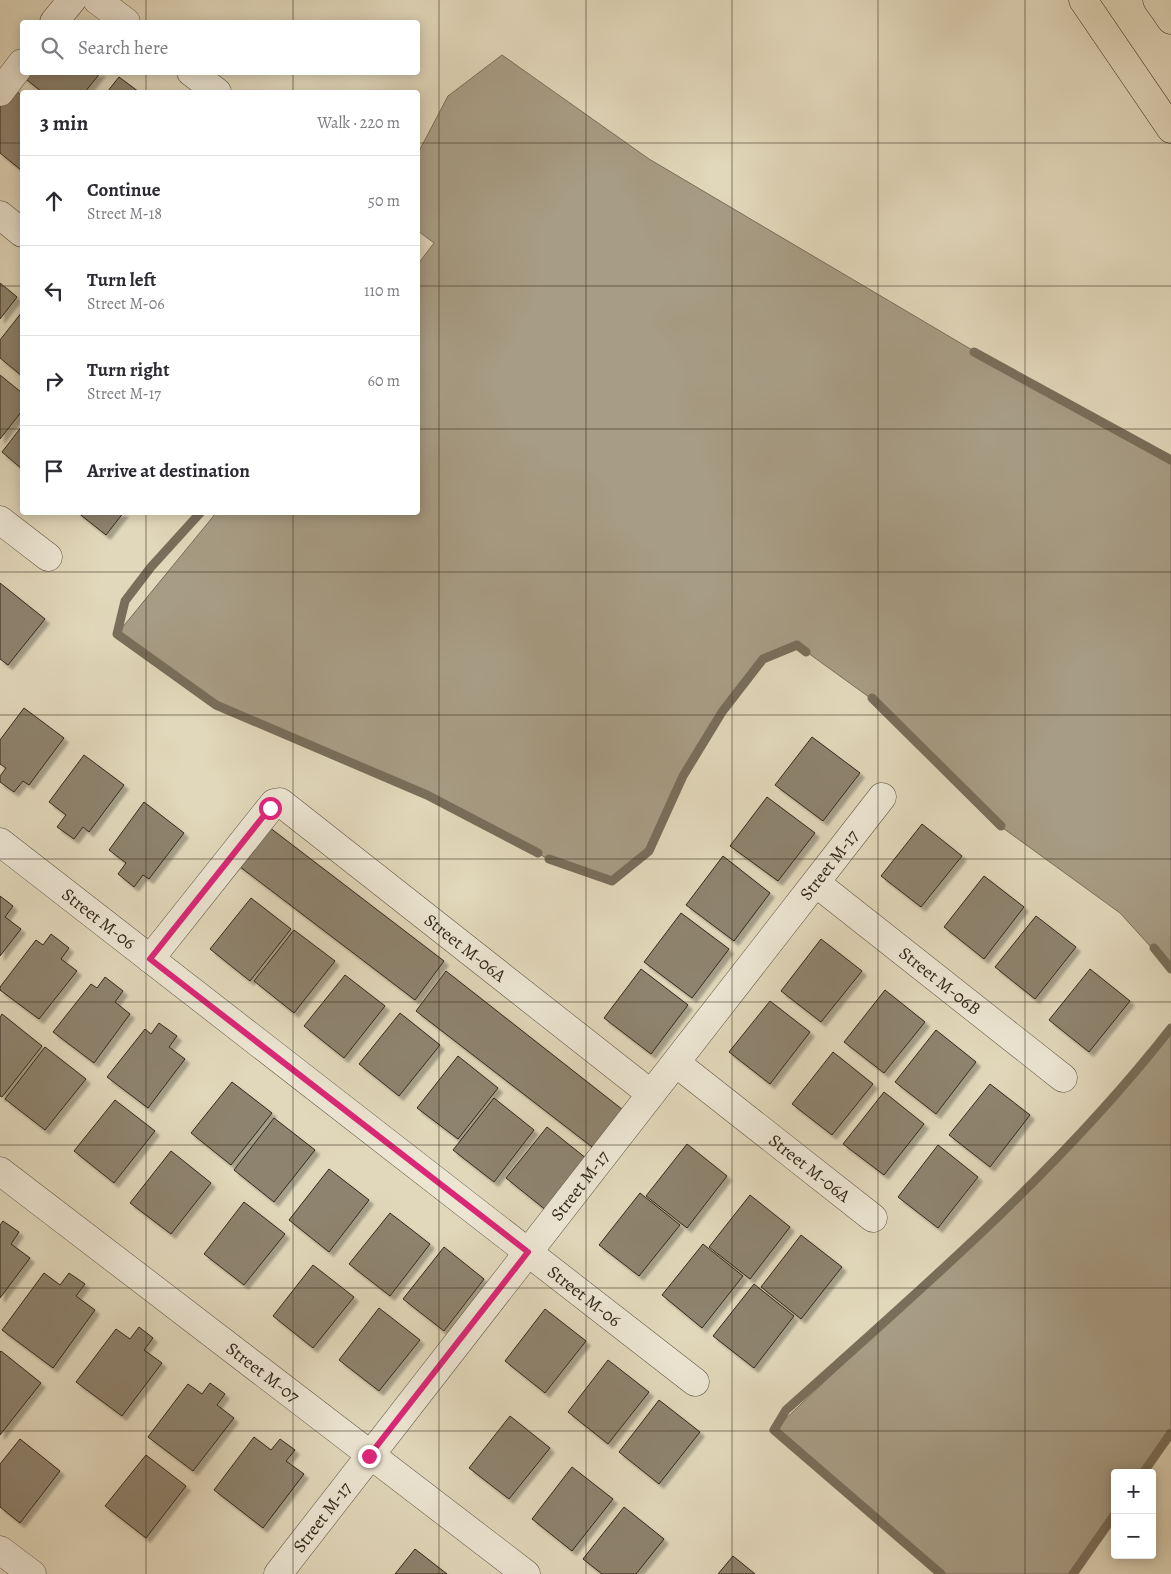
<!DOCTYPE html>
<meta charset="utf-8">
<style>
:root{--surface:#fff;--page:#f2f2f3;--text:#2b2b33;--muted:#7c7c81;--line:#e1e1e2}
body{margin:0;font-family:Alegreya,serif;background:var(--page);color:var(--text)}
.controls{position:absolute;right:15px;bottom:15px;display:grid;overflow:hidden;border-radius:5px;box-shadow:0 2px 12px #0003}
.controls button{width:45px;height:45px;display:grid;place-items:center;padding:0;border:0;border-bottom:1px solid var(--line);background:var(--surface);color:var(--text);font:25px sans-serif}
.stop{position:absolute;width:15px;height:15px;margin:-11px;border:4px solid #db2777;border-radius:50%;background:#fff}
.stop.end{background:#db2777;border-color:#fff;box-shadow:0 1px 5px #0008}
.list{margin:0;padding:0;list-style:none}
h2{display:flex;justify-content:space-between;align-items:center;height:65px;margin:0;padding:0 20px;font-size:21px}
h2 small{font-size:16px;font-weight:400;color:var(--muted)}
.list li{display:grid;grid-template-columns:32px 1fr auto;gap:15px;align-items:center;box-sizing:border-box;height:90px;padding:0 20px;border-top:1px solid var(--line)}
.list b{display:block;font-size:19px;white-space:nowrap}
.list p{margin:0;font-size:16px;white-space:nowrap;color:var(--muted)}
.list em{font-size:16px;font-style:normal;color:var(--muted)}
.icon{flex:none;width:28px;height:28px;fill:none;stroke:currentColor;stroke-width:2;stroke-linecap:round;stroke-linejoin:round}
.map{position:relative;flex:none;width:1171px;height:1574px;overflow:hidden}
.search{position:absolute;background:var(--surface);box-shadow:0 2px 12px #0003;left:20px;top:20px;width:400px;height:55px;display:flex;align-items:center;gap:12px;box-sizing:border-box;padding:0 18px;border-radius:5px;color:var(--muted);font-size:19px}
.panel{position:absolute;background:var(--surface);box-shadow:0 2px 12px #0003;left:20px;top:90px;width:400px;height:425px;border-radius:5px}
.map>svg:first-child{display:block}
</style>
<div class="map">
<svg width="1171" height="1574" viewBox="0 0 1171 1574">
<defs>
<filter id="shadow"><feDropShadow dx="4.5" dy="4.5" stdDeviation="1" flood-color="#0004"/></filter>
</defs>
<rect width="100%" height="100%" fill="#e1d7ba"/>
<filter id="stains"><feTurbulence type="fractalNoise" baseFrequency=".004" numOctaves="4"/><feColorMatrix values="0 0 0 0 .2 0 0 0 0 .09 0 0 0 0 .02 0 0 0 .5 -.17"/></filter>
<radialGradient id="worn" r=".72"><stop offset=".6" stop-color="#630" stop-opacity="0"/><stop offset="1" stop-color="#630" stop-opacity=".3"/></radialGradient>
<!-- water -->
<g fill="#a79c84" stroke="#796e5a">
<path d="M502,55L649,159L984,357L1171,461V969L1120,913L996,823L880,705L797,645L763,659L722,712L682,777L649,851L612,881L558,864L427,795L216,705L117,634L216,513L418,512V264L434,243L418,231V153L448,96Z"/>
<path d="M1171,1028V1433L1143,1473H1115V1514L1073,1574H941L774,1430L1052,1163Z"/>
</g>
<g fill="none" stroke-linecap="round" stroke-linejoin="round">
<!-- stream -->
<g stroke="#796e5a" stroke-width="9">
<path d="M974,352L1171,460"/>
<path d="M201,512L151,567L125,601L117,634L216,705L427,795L538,853"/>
<path d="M872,698L1001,826"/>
<path d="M549,859L612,881L649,851L683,776L722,712L763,659L797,645L806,652"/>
<path d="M1154,948L1171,969"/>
<path d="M1143,1473L1171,1433"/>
<path d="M941,1574L774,1430L786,1410C920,1290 1060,1170 1171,1028"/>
<path d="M1073,1574L1115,1514"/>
</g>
</g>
<!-- building -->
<g fill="#8e836e" stroke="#35291c" filter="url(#shadow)">
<path d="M23,72H101L85,92H42L21,75Z"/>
<path d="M119,77L139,92H107Z"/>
<path d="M10,86L22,96L21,170L0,153V99Z"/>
<path d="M0,283L17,297L0,319Z"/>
<path d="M22,312V376L0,358V340Z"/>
<path d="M0,375L22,393V411L0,439Z"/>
<path d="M22,426V469L2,452Z"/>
<path d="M77,512H124L106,535Z"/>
<path d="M0,583L45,619L8,665L0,659Z"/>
<path d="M24,708L64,738L29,785L23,781L14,792L0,782V776L6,768L0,764V740Z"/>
<path d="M812,737L860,773L823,821L775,785Z"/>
<path d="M84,755L124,785L89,832L83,827L74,839L57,827L66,815L49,802Z"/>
<path d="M767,797L815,833L778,881L730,846Z"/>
<path d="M144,802L184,833L149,879L143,875L134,887L118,874L126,863L109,850Z"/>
<path d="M265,824L444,961L415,1000L235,863Z"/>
<path d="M922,824L962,856L921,907L881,876Z"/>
<path d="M723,856L770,893L734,941L686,905Z"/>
<path d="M984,876L1024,907L984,959L944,927Z"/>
<path d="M0,896L13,906L5,917L21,929L0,956Z"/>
<path d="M251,898L291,929L250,981L210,949Z"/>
<path d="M681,913L729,949L692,998L644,962Z"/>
<path d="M1036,916L1076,947L1035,999L995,967Z"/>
<path d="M294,930L335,961L294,1013L254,981Z"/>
<path d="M51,934L69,948L61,959L77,971L39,1019L0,990V987L36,940L43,945Z"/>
<path d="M821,939L862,971L821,1022L781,991Z"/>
<path d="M641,969L688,1005L651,1054L604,1018Z"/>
<path d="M1090,969L1130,1001L1089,1052L1049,1020Z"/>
<path d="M446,971L623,1110L596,1150L416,1011Z"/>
<path d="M345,975L385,1006L344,1058L304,1026Z"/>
<path d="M105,977L123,991L115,1002L130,1014L94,1063L53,1032L91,984L97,988Z"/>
<path d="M885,990L925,1022L884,1073L844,1042Z"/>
<path d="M770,1001L810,1032L770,1084L729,1052Z"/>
<path d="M400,1013L440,1045L399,1096L359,1064Z"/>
<path d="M2,1014L42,1046L2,1097L0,1096V1017Z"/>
<path d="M159,1023L177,1036L169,1047L185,1059L148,1108L107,1077L145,1029L151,1034Z"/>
<path d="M936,1030L976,1062L936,1114L895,1082Z"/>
<path d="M45,1047L86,1079L45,1130L5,1099Z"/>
<path d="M833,1052L873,1084L832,1135L792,1104Z"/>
<path d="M458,1056L498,1088L458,1139L417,1108Z"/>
<path d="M232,1082L272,1113L231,1165L191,1133Z"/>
<path d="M990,1084L1030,1115L990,1167L949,1135Z"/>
<path d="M884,1092L924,1124L884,1175L843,1144Z"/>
<path d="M494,1098L534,1130L494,1182L453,1150Z"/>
<path d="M115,1100L155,1131L114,1183L74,1151Z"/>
<path d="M274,1118L315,1150L274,1202L234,1170Z"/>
<path d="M547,1127L587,1159L547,1211L506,1178Z"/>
<path d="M687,1144L727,1176L687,1228L646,1196Z"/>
<path d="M938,1145L978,1177L938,1228L898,1197Z"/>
<path d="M171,1151L211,1183L171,1234L130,1203Z"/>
<path d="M329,1169L369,1200L329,1252L289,1220Z"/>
<path d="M640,1193L680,1225L639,1276L599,1245Z"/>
<path d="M750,1195L790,1227L750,1279L709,1247Z"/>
<path d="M244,1202L285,1234L244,1285L204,1254Z"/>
<path d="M390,1213L430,1244L390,1296L349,1264Z"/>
<path d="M3,1221L19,1232L11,1244L30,1258L0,1298V1225Z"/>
<path d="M801,1235L842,1267L801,1319L761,1287Z"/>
<path d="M703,1244L743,1276L702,1328L662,1295Z"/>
<path d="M444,1247L484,1279L444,1331L403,1299Z"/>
<path d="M313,1265L354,1297L313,1348L273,1316Z"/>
<path d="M44,1273L60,1285L69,1273L85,1284L76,1296L95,1310L53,1368L2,1330Z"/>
<path d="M754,1284L794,1316L754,1368L713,1336Z"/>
<path d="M379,1308L420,1340L379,1391L339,1360Z"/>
<path d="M545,1309L586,1341L545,1393L505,1361Z"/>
<path d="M139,1327L153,1338L144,1350L162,1363L122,1416L76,1382L116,1329L130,1339Z"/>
<path d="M1,1351L41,1383L0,1435V1352Z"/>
<path d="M608,1360L649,1392L608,1444L568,1412Z"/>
<path d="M210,1383L225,1394L217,1405L234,1418L193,1471L148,1437L188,1384L202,1394Z"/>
<path d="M659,1400L700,1432L659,1484L619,1452Z"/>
<path d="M510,1416L550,1448L509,1499L469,1468Z"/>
<path d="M254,1437L271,1450L280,1439L295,1450L286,1461L304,1474L263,1528L214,1490Z"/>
<path d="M20,1439L60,1471L20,1523L0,1507V1464Z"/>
<path d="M146,1455L186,1486L146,1538L105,1506Z"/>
<path d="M572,1467L613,1499L572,1551L532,1519Z"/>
<path d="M624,1507L664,1539L636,1574H602L583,1559Z"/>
<path d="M415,1549L447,1574H395Z"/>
<path d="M733,1556L755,1574H718Z"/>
</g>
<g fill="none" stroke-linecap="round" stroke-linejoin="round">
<!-- minor casing -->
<g stroke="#605444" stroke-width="29">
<g id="minor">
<path d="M97,0L126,22"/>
<path d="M54,22L72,0"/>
<path d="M191,72L217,92"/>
<path d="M0,92L22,63"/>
<path d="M0,215L22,233"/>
<path d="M0,520L48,557"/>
<path id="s1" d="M0,842L695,1382"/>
<path id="s2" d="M816,883L1063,1078"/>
<path id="s3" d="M150,959L270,808L274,803L280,802L651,1094"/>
<path id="s4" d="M676,1063L873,1218"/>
<path id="s5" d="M0,1171L526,1574"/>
<path d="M0,1550L32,1574"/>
<path id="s6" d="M278,1574L882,797"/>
</g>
</g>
<!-- major casing -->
<g stroke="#35291c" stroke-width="29">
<g id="major">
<path d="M1083,0L1171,129"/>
<path d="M1157,0L1171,20"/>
</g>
</g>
<!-- minor -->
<use href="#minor" stroke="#ece5d2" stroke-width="28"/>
<!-- major -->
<use href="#major" stroke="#e1d7ba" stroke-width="28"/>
</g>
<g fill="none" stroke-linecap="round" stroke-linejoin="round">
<!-- route -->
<path stroke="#db2777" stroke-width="6" d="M270,808L150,959L528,1252L369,1456"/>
</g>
<!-- grid -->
<path fill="none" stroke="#35291c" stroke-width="1" stroke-opacity="0.55" d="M146,0V22M293,0V22M439,0V1574M586,0V1574M732,0V1574M878,0V1574M1025,0V1574M146,72V92M293,72V92M0,143H22M418,143H1171M0,286H22M418,286H1171M0,429H22M418,429H1171M146,512V1574M293,512V1574M0,572H1171M0,715H1171M0,859H1171M0,1002H1171M0,1145H1171M0,1288H1171M0,1431H1171"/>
<g text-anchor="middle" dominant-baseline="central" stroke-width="4" stroke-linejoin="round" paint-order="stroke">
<!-- street labels -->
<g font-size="18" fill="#35291c" stroke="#ece5d2">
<text stroke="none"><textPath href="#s6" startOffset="898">Street M-17</textPath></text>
<text stroke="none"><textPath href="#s1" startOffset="125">Street M-06</textPath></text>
<text stroke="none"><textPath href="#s3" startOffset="441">Street M-06A</textPath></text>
<text stroke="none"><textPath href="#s2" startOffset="158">Street M-06B</textPath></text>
<text stroke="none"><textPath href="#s4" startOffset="170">Street M-06A</textPath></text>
<text stroke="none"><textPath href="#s6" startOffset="492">Street M-17</textPath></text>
<text stroke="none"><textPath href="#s1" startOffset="740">Street M-06</textPath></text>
<text stroke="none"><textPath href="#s5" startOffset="331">Street M-07</textPath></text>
<text stroke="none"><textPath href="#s6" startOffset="72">Street M-17</textPath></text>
</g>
</g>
<rect width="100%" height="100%" filter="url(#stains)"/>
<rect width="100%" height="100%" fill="url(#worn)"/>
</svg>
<div class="controls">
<button>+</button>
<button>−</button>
</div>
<div class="stop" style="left:270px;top:808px"></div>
<div class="stop end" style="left:369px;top:1456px"></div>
<div class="search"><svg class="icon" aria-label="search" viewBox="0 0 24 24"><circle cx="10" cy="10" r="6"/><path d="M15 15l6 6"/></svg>Search here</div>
<section class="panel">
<h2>3 min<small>Walk · 220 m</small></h2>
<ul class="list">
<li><svg class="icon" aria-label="ahead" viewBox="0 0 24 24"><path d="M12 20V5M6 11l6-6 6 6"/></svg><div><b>Continue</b><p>Street M-18</p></div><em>50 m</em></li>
<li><svg class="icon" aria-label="left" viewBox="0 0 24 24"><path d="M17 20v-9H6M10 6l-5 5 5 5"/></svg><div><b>Turn left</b><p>Street M-06</p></div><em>110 m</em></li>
<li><svg class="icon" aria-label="right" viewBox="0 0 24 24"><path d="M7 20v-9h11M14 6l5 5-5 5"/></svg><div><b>Turn right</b><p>Street M-17</p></div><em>60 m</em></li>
<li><svg class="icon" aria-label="arrive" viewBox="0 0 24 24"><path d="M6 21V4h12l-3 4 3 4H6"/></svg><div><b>Arrive at destination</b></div></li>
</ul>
</section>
</div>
